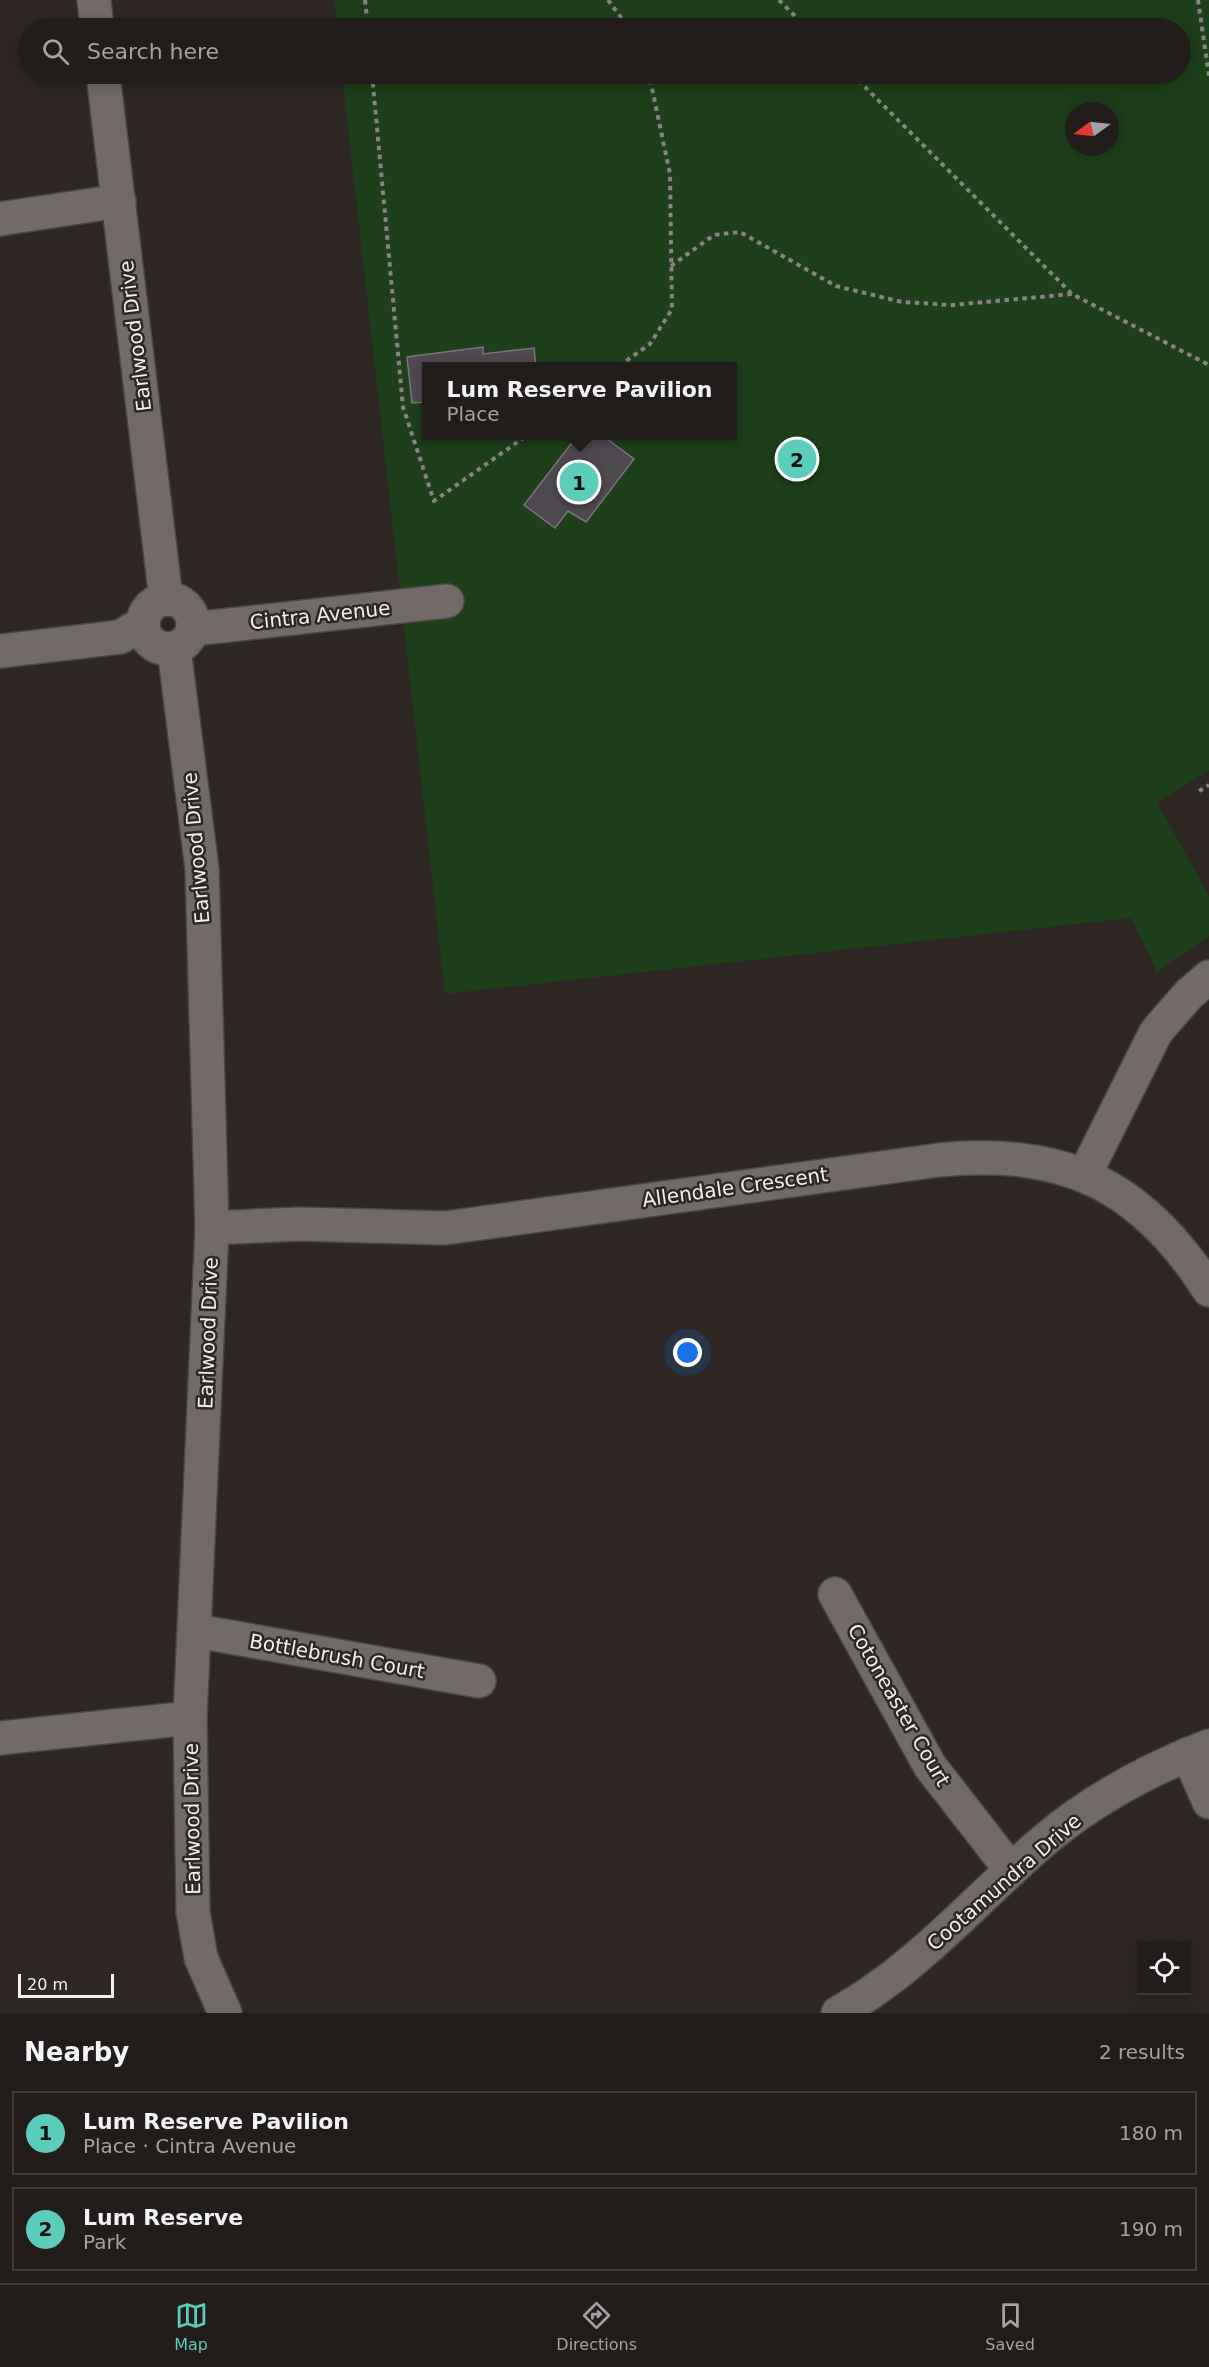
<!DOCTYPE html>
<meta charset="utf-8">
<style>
:root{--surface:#221d1b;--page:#2a2624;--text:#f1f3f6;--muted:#a2a2a3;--line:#3f3b3a;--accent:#5bcebb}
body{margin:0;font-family:"DejaVu Sans",sans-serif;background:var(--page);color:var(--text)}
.controls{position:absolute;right:18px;bottom:18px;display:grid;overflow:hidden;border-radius:0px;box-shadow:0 3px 15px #0003}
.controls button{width:54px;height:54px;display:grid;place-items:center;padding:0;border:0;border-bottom:2px solid var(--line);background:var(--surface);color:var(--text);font:30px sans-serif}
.compass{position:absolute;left:1065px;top:102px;width:54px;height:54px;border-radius:50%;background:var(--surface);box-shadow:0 3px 15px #0003;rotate:255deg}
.scale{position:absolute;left:18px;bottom:15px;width:96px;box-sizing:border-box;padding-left:6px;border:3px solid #f4efed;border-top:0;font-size:16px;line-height:21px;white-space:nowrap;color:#f4efed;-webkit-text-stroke:4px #2e2724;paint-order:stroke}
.you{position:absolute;left:688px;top:1353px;width:21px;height:21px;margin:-15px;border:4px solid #fff;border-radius:50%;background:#1a73e8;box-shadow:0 0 0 9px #1a73e833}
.badge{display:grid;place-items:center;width:39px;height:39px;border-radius:50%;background:var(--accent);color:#111;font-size:20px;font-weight:700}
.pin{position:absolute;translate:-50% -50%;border:3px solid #fff;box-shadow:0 2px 6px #0006}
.popup{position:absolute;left:422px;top:362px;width:315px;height:78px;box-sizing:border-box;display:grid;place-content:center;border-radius:0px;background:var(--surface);filter:drop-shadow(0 2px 4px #0005);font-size:20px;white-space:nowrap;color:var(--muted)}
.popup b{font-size:22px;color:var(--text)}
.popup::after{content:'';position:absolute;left:50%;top:100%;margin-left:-12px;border:12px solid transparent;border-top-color:var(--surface)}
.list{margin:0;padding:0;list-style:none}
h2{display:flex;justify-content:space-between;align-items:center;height:78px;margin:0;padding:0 24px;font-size:26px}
h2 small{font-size:20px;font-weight:400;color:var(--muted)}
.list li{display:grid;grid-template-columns:39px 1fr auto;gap:18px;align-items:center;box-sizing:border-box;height:84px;margin:0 12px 12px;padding:0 12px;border:2px solid var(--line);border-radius:0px}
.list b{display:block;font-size:22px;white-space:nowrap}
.list p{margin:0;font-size:20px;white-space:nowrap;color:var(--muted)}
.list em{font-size:20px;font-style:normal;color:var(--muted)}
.icon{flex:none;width:33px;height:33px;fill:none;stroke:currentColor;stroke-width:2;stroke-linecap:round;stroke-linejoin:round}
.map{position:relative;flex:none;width:1209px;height:2013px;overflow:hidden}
.search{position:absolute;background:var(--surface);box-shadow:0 3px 15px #0003;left:18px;right:18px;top:18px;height:66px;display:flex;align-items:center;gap:15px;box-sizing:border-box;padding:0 21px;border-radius:33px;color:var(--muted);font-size:22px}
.sheet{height:270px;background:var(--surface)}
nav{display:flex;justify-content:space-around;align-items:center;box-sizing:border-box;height:84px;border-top:2px solid var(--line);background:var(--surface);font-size:16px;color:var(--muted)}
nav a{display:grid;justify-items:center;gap:3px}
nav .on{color:var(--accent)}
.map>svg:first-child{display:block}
</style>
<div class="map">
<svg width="1209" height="2013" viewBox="0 0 1209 2013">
<rect width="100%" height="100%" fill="#2e2724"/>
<!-- green -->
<path fill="#1d3f1a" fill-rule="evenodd" d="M334,0H1209V771L1157,802L1209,896V936L1154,974L1156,968L1131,918L445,994L342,74H1180V28H337ZM1074,111H1110V147H1074ZM426,366H732V436H426Z"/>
<!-- building -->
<g fill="#4e494f" stroke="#7b757b" stroke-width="1.5">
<path d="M483,347V354L534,348L536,366H426V402L412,403L407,357Z"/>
<path d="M577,436H603L634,459L586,522L568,511L555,528L524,505Z"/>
</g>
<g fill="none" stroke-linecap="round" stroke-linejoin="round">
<!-- street casing -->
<g stroke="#4b4643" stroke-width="36">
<g id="street">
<path d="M94,0L97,28"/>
<path d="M103,74L166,599"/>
<path d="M0,219L119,201"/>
<circle cx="168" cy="624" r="25"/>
<path d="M193,629L447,601"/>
<path d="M174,649L202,869L212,1228L190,1718L193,1912L201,1958L225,2013"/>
<path d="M0,651L120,637L143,623"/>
<path d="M1085,1174L1156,1032L1189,994L1209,977"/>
<path d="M212,1228L299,1224L445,1228L939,1160C1063,1147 1142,1185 1209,1290"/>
<path d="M835,1594L930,1766L1011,1870"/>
<path d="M196,1631L479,1681"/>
<path d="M0,1738L190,1718"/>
<path d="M1188,1754L1209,1802"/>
<path d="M838,2013C919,1968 977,1897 1047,1838C1094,1799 1152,1768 1209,1746"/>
</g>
</g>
<!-- path -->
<g stroke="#888280" stroke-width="4" stroke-dasharray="4.5 4.5" stroke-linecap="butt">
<path d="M365,0L368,28"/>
<path d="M608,0L629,28"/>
<path d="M779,0L807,28"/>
<path d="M1198,0L1209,76"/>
<path d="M372,74L403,407L434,501L526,436"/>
<path d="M852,74L1072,294L1209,365"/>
<path d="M671,266L714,235L740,232L836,286L902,302L952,305L1072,294"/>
<path d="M619,366L650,344L672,309L670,174L649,74"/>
<path d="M1199,791L1209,785"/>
</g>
<!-- street -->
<use href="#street" stroke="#726a66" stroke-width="33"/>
</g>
<g text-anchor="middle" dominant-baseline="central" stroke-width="5" stroke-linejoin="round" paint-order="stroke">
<!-- street labels -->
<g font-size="20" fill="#f4efed" stroke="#2e2724">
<text transform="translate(135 336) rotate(-97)">Earlwood Drive</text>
<text transform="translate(320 615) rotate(-6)">Cintra Avenue</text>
<text transform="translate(196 848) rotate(-95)">Earlwood Drive</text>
<text transform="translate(735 1187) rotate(-8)">Allendale Crescent</text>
<text transform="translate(208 1333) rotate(-88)">Earlwood Drive</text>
<text transform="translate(337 1656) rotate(10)">Bottlebrush Court</text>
<text transform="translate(899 1705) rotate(60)">Cotoneaster Court</text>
<text transform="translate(192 1819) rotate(-91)">Earlwood Drive</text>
<text transform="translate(1004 1882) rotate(-41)">Cootamundra Drive</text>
</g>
</g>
</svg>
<div class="controls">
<button><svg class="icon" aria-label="locate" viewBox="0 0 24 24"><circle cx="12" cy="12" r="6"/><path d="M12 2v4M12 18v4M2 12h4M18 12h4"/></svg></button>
</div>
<svg class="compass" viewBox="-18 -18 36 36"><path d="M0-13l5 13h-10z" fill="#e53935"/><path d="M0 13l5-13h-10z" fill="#a2a2a3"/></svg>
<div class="scale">20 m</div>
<div class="you"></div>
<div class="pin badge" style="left:579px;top:482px">1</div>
<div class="popup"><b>Lum Reserve Pavilion</b>Place</div>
<div class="pin badge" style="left:797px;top:459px">2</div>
<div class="search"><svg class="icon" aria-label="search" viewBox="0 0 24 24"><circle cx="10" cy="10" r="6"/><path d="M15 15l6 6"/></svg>Search here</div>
</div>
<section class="sheet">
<h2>Nearby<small>2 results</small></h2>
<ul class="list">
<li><span class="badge">1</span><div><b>Lum Reserve Pavilion</b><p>Place · Cintra Avenue</p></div><em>180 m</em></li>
<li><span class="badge">2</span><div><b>Lum Reserve</b><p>Park</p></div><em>190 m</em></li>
</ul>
</section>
<nav>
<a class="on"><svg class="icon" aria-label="map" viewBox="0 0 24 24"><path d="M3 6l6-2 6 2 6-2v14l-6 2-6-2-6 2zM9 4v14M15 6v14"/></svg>Map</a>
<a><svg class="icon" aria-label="directions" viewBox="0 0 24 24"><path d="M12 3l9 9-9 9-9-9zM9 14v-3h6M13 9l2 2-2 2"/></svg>Directions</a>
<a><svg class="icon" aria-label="saved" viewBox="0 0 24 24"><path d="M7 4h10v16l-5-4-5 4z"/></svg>Saved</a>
</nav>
